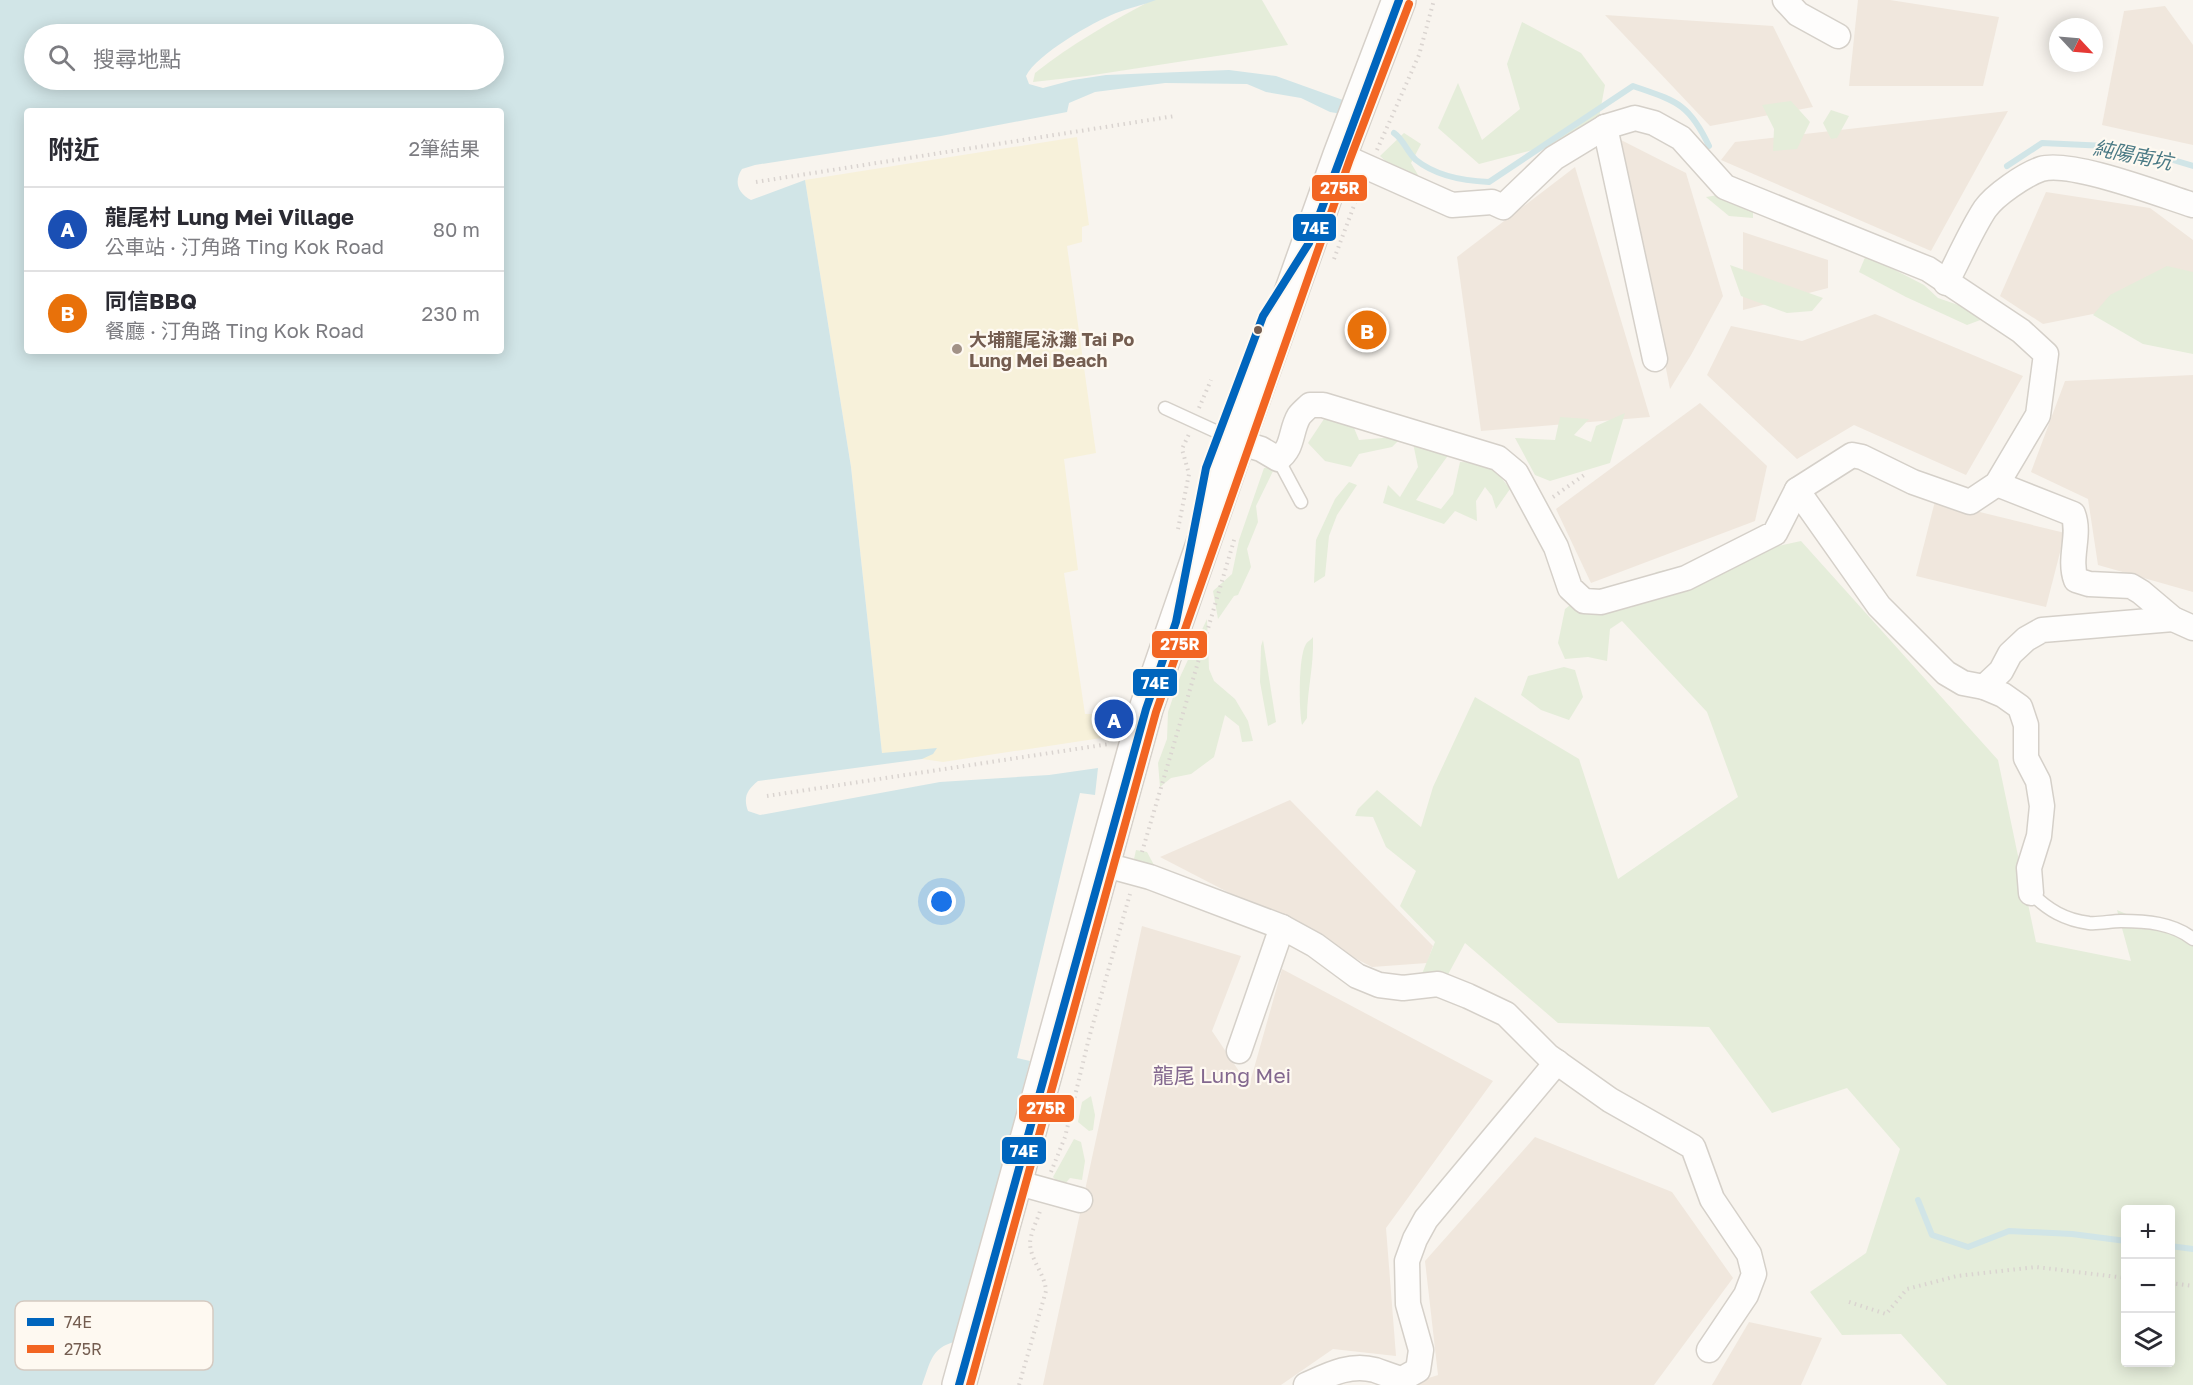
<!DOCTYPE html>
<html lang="zh-TW">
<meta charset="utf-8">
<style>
:root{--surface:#fff;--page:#f7f7f7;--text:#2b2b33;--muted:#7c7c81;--line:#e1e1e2;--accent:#a29287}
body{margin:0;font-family:"Golos Text","Noto Sans TC",sans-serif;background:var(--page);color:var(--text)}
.controls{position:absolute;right:18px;bottom:18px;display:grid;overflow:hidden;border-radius:6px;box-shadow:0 3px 15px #0003}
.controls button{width:54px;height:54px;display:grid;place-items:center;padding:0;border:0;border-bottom:2px solid var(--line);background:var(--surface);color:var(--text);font:30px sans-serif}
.compass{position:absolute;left:2049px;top:18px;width:54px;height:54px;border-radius:50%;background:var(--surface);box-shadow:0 3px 15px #0003;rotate:116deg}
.you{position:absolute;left:942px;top:902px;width:21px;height:21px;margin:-15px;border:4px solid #fff;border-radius:50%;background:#1a73e8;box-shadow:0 0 0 9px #1a73e833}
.badge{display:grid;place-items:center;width:39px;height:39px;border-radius:50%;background:var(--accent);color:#fff;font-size:20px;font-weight:700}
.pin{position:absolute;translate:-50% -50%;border:3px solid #fff;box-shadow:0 2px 6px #0006}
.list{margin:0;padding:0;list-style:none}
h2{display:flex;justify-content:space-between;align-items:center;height:78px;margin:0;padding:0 24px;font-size:26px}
h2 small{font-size:20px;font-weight:400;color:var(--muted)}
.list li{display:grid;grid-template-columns:39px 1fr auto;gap:18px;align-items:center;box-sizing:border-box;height:84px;padding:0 24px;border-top:2px solid var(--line)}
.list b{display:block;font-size:22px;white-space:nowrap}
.list p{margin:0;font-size:20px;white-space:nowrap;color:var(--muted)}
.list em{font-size:20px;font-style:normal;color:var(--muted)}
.icon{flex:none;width:33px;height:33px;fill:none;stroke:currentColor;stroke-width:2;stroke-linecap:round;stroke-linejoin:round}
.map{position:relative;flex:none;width:2193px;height:1385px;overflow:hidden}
.search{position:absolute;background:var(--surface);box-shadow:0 3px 15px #0003;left:24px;top:24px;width:480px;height:66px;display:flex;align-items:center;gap:15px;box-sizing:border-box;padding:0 21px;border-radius:33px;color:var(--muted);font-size:22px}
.panel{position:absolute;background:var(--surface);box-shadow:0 3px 15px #0003;left:24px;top:108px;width:480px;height:246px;border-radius:6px}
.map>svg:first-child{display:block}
</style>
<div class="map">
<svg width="2193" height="1385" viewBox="0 0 2193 1385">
<rect width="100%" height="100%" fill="#f8f4ee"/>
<!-- residential -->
<g fill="#f0e7dd">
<path d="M1858,0H1890L1999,17L1983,86H1849Z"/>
<path d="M2165,6L2193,45V145L2102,125L2124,11Z"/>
<path d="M1605,15L1773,26L1813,107L1710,126Z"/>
<path d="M2008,111L1931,251L1721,160L1735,142Z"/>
<path d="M1621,140L1686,173L1723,296L1691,355L1670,389Z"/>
<path d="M1575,167L1650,417L1481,431L1457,257Z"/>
<path d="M2046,192L2150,208L2193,240V294L2043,324L2000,296Z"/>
<path d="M1743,232L1828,260V288L1743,310Z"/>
<path d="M1875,314L2023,376L1966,475L1854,425L1797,459L1707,375L1731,326L1802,341Z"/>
<path d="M2193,375V592L2098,565L2088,499L2031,472L2065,381Z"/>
<path d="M1700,403L1767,466L1755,521L1591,583L1556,509Z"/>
<path d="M1935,501L2065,533L2046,607L1916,576Z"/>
<path d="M1290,800L1433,946L1427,963L1372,967L1160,857Z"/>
<path d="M1142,926L1241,956L1212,1031L1249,1086L1282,969L1493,1081L1386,1228L1396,1356L1333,1349L1281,1385H1043Z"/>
<path d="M1535,1137L1672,1192L1733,1278L1654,1385H1407L1438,1375L1425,1261Z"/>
<path d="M1749,1322L1822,1338L1801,1385H1712Z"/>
</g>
<!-- green -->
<g fill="#e5edda" fill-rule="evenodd">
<path d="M1152,0H1262L1288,45L1087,76L1033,82L1035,73C1071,44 1111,22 1152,0Z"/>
<path d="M1522,22L1581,53L1605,85L1598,123L1567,141L1479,164L1438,128L1458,83L1482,140L1520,109L1507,64Z"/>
<path d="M1791,101L1810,122L1797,149L1773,151L1774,129L1762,105Z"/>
<path d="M1831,110L1849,116L1837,138L1831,139L1823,123Z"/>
<path d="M1404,133L1421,144L1411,163L1418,175L1403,177L1380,156Z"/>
<path d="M1724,194L1753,208V218L1729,216L1706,197Z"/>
<path d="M1866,255L1924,285L1938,298L1964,307L1983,319L1967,325L1906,297L1859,272Z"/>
<path d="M1730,265L1823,298L1812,311L1787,313L1741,296Z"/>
<path d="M2167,266L2193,272V354L2143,344L2093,315L2110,295Z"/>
<path d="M1328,413L1349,416L1359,440L1394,437L1398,441L1392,447L1359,454L1351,467L1325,461L1308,443Z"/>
<path d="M1625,413L1610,463L1550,481L1535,475L1515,438L1555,440L1560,417L1589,419L1574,435L1591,442L1596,426Z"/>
<path d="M1413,443L1449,454L1416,500L1441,509L1453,494L1460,462L1490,463L1510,489L1496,509L1492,496L1485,487L1476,501L1477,521L1455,511L1444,524L1383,503L1388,485L1400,497L1418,467Z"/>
<path d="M1275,467L1256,506L1258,522L1247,549L1251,567L1238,595L1234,596L1218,619L1213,591L1232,574L1239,540L1264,468Z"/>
<path d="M1349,482L1357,485L1337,515L1329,536L1325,576L1314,583L1316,540L1335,499Z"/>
<path d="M1801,541L1998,760L2036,942L2131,961L2117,910L2193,943V1385H1947L1901,1334L1842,1335L1810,1292L1866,1253L1900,1149L1847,1088L1772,1113L1709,1027L1558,1023L1465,943L1438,993L1419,981L1435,942L1400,906L1416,871L1386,847L1373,817L1355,816L1358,809L1377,790L1421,827L1433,787L1475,697L1579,759L1618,879L1738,797L1707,712L1622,621L1610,629L1607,661L1588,657L1565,659L1558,643L1565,609L1587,592L1586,613L1609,592L1631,608L1656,572ZM2126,1210H2170V1362H2126Z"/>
<path d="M1207,619L1209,669L1214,681L1235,699L1248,721L1253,741L1242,742L1239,726L1225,715L1214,757L1191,774L1171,778L1160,787L1158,763L1167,739L1168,712L1180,677Z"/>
<path d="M1313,637C1314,667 1307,690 1307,718L1302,725C1299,710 1298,657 1306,644C1308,641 1311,640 1313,637Z"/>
<path d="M1263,640L1276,722L1268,726L1260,682L1261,646Z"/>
<path d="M1564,667L1575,670L1583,697L1569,720L1541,710L1521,695L1528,676Z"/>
<path d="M1136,850L1147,852L1154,865L1130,877Z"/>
<path d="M1091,1096L1095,1115L1093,1130L1089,1131L1078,1122L1082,1102Z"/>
<path d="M1074,1139L1081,1142L1085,1161L1082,1180L1070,1178L1062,1187L1053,1177Z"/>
</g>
<!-- sand -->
<path fill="#f7f1da" d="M1077,137L1089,225L1082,227V242L1067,246L1096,453L1064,459L1078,570L1064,573L1085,714H1098L1095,724L1104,725L1101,738L943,762L882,753L851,467L805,180Z"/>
<!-- water -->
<path fill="#d1e5e7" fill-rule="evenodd" d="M0,0H1156C1143,5 1129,8 1116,13C1093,22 1037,54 1026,76L1029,84L1043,88L1073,80L1106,75L1229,70L1276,76L1343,100L1346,103L1342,114L1330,112L1301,98L1266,92L1247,84L1165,83L1095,92L1069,103L1067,112L941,136L755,165L742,169C734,181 737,193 751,200L805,180L851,467L882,753L937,748L933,754L922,759L758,781C747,790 743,797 748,811L760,815L940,782L1049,775L1098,768L1095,795L1080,793L1017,1058L1030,1061L955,1342C931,1347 930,1364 922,1385H0ZM34,34H494V80H34ZM27,111H501V351H27Z"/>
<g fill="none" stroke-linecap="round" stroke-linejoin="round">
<!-- stream -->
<g stroke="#d1e5e7" stroke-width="6">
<path d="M1394,133C1404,140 1407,152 1416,160C1436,176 1464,181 1489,182L1633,86C1676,101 1689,103 1709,146"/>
<path d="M2007,166L2042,143L2107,146L2163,157L2193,166"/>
<path d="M1918,1200L1932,1235L1968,1247L2009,1231L2072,1234L2126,1241"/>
<path d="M2170,1246L2193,1249"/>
</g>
<!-- lane casing -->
<g stroke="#d5d0c9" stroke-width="15">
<g id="lane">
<path d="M1165,408L1237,441"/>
<path d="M1278,459L1301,502"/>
<path d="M2031,893C2048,910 2065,920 2089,923C2099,924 2111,921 2121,921C2146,921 2173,923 2193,939"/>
</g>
</g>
<!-- street casing -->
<g stroke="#d5d0c9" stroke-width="27">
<g id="street">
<path d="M1785,0L1798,14L1838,36"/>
<path d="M1605,127L1655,359"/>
<path d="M1946,283C1959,259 1970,232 1985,209C1995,195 2024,175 2041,169C2071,160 2161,195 2193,205"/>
<path d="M1238,442L1261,449L1278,459C1294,448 1290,431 1299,416C1302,412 1307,408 1310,405H1323L1498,458L1516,473L1556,547L1570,588L1584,601L1601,602L1686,578L1775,533L1797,490L1852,455L1862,457L1913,482L1970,502L1997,484L2038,415L2046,354L2021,331L1928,269L1725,187L1681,138L1654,123L1635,118L1605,127L1554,158L1503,207L1492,202L1452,205L1340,155"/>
<path d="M1997,484L2073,514C2081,535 2068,558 2076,580L2089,584L2131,586L2141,592L2173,619L2193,628"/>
<path d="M1797,490L1879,606L1946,673L1963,683L1984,687L2003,695L2020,707L2026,725V758L2038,781L2042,806L2039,836L2029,868L2031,893"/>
<path d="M1984,687L2001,671L2010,654L2026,639L2042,630L2173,619"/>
<path d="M1102,864L1150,877L1282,927L1315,945L1357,976L1379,985L1403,988L1438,984L1468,996L1506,1014L1548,1056L1610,1100L1693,1147L1712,1199L1749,1254L1754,1274L1746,1295L1709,1350"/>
<path d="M1239,1051L1282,927"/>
<path d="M1015,1182L1080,1200"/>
<path d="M1306,1385C1328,1375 1350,1363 1375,1370C1384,1373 1392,1377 1402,1379L1418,1370L1421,1350L1408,1304L1407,1261L1415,1239L1426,1219L1451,1189L1557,1062"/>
</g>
</g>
<!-- secondary casing -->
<g stroke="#d6d0c9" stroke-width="36">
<path id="secondary" d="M959,1385L1146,709L1244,425L1340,155L1399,0"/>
</g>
<!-- path -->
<g stroke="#dad4d0" stroke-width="4" stroke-dasharray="1.5 4.5" stroke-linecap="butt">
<path d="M1377,150L1419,55L1434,0"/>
<path d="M756,182L1175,116"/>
<path d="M1334,259L1361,187"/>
<path d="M1199,408L1211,380"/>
<path d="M1553,497L1587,473"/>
<path d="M1178,529L1189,474L1182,449L1189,434"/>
<path d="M767,796L1109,744"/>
<path d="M1142,852L1235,537"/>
<path d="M1051,1172L1065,1137L1089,1038L1130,894"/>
<path d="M2170,1283L2193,1286"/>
<path d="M1849,1302L1886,1314L1907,1289L1957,1276L2036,1267L2126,1278"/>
<path d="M1019,1385L1046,1291C1045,1274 1031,1261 1030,1244C1030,1234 1037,1221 1040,1211"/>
</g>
<!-- lane -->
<use href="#lane" stroke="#fefdfc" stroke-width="12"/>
<!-- street -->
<use href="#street" stroke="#fefdfc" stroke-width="24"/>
<!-- secondary -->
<use href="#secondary" stroke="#fefdfc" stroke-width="33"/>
<!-- bus-1 casing -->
<g stroke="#fef9f1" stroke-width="12">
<path id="bus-1" d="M959,1385L1146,709L1176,622L1206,468L1263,316L1309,243L1399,0"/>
</g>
<!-- bus-2 casing -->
<g stroke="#fef9f1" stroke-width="12">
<path id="bus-2" d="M970,1385L1156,712L1350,159L1409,4"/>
</g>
<!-- bus-1 -->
<use href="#bus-1" stroke="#0065bd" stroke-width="8"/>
<!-- bus-2 -->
<use href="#bus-2" stroke="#f26522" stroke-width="8"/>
</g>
<!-- markers -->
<circle fill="#745d50" stroke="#fef9f1" stroke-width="2" cx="1258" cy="330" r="5"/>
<circle fill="#a29287" stroke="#fef9f1" stroke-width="2" cx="957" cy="349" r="6"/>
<g text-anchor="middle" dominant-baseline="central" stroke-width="4.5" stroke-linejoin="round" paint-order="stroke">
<!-- poi labels -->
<g font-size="18" font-weight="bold" fill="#745d50" stroke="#fef9f1" text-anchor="start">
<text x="969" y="339">大埔龍尾泳灘 Tai Po<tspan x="969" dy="21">Lung Mei Beach</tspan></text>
</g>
<!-- water labels -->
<g font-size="20" font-style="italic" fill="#4b7a85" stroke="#fef9f1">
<text transform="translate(2133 154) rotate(11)">純陽南坑</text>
</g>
<!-- quarter labels -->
<g font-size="21" fill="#83688f" stroke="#fef9f1">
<text x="1222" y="1075">龍尾 Lung Mei</text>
</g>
</g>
<!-- legend -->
<rect x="15" y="1301" width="198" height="69" rx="9" fill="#fef9f1" stroke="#d5cac1" stroke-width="1.5"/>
<rect x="27" y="1318" width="27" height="8" fill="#0065bd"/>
<rect x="27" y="1345" width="27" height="8" fill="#f26522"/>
<g font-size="16" fill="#745d50">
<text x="64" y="1328">74E</text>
<text x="64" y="1355">275R</text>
</g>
<g stroke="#fef9f1" stroke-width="2">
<rect x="1311" y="174" width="57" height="28" rx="6" fill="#f26522"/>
<rect x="1292" y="213" width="45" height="29" rx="6" fill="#0065bd"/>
<rect x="1151" y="630" width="57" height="29" rx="6" fill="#f26522"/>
<rect x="1132" y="668" width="46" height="29" rx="6" fill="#0065bd"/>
<rect x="1018" y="1094" width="57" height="29" rx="6" fill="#f26522"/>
<rect x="1001" y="1136" width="46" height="29" rx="6" fill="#0065bd"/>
</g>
<g font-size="16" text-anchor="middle" font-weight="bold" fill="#fff">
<text x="1340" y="194">275R</text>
<text x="1315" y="234">74E</text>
<text x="1180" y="650">275R</text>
<text x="1155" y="689">74E</text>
<text x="1046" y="1114">275R</text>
<text x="1024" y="1157">74E</text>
</g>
</svg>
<div class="controls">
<button>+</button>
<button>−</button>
<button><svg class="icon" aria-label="layers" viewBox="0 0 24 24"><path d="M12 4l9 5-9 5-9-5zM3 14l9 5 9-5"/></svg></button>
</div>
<svg class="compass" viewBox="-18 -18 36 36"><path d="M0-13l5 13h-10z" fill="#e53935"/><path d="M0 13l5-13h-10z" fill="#7c7c81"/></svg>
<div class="you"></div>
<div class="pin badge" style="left:1114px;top:719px;background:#1a4fb4">A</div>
<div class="pin badge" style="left:1367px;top:330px;background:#e8710a">B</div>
<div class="search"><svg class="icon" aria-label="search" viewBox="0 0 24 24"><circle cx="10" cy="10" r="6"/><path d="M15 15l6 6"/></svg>搜尋地點</div>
<section class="panel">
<h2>附近<small>2筆結果</small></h2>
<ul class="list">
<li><span class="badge" style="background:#1a4fb4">A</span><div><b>龍尾村 Lung Mei Village</b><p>公車站 · 汀角路 Ting Kok Road</p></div><em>80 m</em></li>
<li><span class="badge" style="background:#e8710a">B</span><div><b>同信BBQ</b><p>餐廳 · 汀角路 Ting Kok Road</p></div><em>230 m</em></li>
</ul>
</section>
</div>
